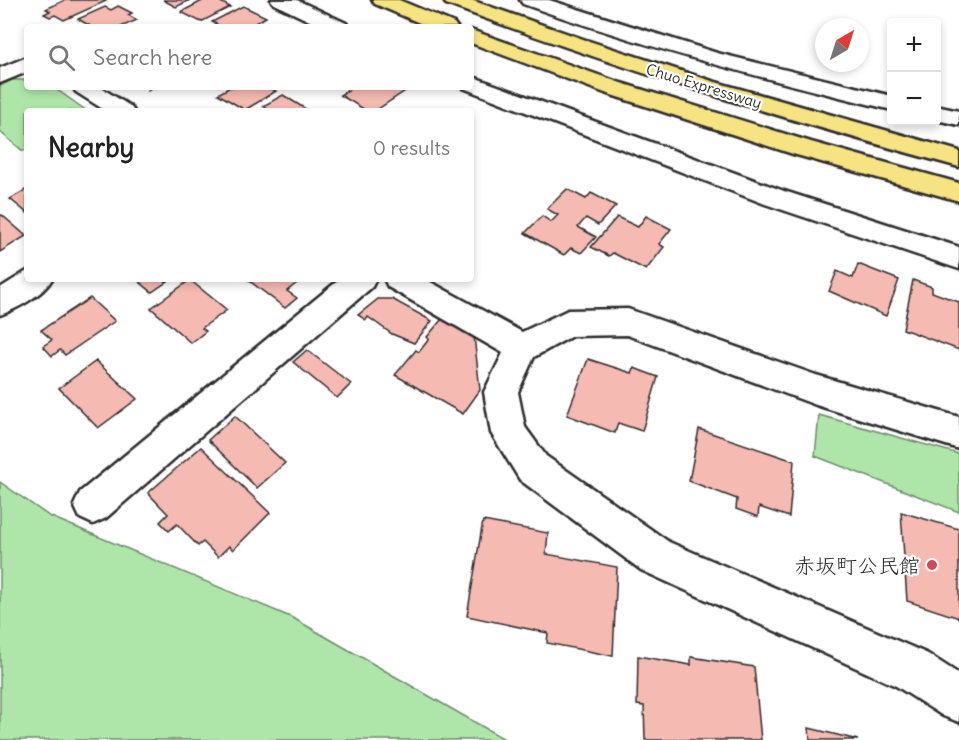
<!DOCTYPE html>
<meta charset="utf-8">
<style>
:root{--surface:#fff;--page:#f6f6f6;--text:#222;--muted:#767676;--line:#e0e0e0}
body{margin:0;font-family:Delius,"Klee One",sans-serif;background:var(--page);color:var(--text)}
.controls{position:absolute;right:18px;top:18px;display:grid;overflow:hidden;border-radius:6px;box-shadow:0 3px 9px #0003}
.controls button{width:54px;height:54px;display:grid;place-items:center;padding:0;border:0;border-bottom:2px solid var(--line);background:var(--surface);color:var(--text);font:30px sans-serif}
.compass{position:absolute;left:815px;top:18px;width:54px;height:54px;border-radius:50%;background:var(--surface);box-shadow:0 3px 9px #0003;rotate:39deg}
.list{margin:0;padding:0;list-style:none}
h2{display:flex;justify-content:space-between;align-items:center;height:78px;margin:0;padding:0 24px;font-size:26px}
h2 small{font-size:20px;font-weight:400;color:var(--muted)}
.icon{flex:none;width:33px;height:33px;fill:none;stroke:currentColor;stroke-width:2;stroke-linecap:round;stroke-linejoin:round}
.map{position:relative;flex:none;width:959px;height:740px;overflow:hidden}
.search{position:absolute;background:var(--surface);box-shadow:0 3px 9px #0003;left:24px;top:24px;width:450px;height:66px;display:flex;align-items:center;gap:15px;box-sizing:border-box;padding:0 21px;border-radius:6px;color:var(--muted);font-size:22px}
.panel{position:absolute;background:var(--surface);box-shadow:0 3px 9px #0003;left:24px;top:108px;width:450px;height:174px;border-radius:6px}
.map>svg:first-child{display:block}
</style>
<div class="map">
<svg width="959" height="740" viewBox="0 0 959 740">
<rect width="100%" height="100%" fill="#fff"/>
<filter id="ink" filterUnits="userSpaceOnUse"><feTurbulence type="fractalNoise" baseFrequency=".0167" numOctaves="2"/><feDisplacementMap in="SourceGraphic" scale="12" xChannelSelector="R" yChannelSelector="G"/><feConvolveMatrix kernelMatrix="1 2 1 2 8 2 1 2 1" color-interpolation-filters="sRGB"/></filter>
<g filter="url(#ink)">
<!-- green -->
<g fill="#aee6aa" stroke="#6c886a" stroke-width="1.5">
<path d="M12,80H27V87H53L87,111H27V149L23,151L0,132V86Z"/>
<path d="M819,415L959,454V512L815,456Z"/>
<path d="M0,482L49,516L293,618L506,740H0Z"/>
</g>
<!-- building -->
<g fill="#f5bab2" stroke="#2b2b2b" stroke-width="1.5">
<path d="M65,0H104L106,1L64,20L55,15L50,17L44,14L50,11L46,9Z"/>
<path d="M163,0H190L176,7Z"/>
<path d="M204,0H217L230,7L201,22L181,12Z"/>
<path d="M118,6L132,13L128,15L137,20L121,27H92L78,19L105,7L111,10Z"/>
<path d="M243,6L266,17L248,27H222L212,22Z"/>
<path d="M230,87H267L276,91L245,110L218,94Z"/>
<path d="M353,87H404L401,89L405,91L375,111H367L340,95Z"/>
<path d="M283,95L309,111H266L269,110L263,106Z"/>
<path d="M27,189V213L10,199Z"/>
<path d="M567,189L586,199L591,193L616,206L598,225L586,218L578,227L596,237L581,253L571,248L564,255L525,233L542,216L551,222L558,215L547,209Z"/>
<path d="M2,215L26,236L0,252V216Z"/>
<path d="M646,216L671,229L659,244L664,247L646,270L613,253L609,256L591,247L617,217L638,227Z"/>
<path d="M858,264L899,280L886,316L829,291L837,271L853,278Z"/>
<path d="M136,279H171L152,292Z"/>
<path d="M247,279H302L287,291L297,298L285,308Z"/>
<path d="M190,280L227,310L202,328L206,331L191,343L151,308Z"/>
<path d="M913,280L932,287V292L959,302V350L903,329Z"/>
<path d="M90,298L115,321L65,355L60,350L52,356L43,346L52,340L41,330Z"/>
<path d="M378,299H392L432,321L414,343L392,334L368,317L366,320L358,315Z"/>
<path d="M442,319L474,336L480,390L463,414L395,375L416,350L419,352L429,339L427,337Z"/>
<path d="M307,350L351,384L337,398L293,362Z"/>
<path d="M588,359L632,373L634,368L658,377L642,431L618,423L615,433L567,415Z"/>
<path d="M96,361L137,399L98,428L59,388Z"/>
<path d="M235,416L285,463L257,488L208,440Z"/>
<path d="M699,429L794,461L789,517L759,507L758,517L736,509L737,499L689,481Z"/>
<path d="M201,447L270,513L233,550L229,546L218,557L203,542L198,546L177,524L169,531L160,522L168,514L148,493Z"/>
<path d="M901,512L959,529V618L907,601Z"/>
<path d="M483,521L548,533L546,554L617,567L613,656L547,643L548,633L467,616Z"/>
<path d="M638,656L691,665V657L754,667L761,740H645L644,706L637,705Z"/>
<path d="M809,728L858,740H810Z"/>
</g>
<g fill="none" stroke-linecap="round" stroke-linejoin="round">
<!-- minor casing -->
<g stroke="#2b2b2b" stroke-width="5">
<g id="minor">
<path d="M271,0H297L346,23L349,27H322L274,4Z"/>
<path d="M520,0H549L717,53L892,96V110C767,80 644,47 523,4Z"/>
<path d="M27,57V72L0,83V68Z"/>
<path d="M471,76L784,191L959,247V269L765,204L463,88L471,87Z"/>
<path d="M73,87H100L130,106L134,111H106L76,92Z"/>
<path d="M936,106L959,111V125L936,120Z"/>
<path d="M27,271V279H52C43,295 17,309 0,315V288Z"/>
<path d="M340,279H376L372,287L106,518L93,524L80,518L74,505L80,492Z"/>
<path d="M384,279H425L522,332L568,310L628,309L816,375L959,417V449L816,405L627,335L572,336L534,357L518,392L525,427L546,456L669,542L928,654L959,674V722L943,716L896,686L641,570L520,480L491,433L484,392L503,353L388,287Z"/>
</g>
</g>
<!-- motorway casing -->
<g stroke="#2b2b2b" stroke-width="5">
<g id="motorway">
<path d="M372,0H399L454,23L457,27H429L375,4Z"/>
<path d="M443,0H471L586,40L712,81L959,151V167C786,120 614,67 446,4Z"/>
<path d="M471,30L621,83L811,142L959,183V201L793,154L605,93L471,43Z"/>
</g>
</g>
<!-- path -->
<path stroke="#2b2b2b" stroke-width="2" stroke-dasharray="4 3" stroke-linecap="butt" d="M147,91L155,87"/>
<!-- minor -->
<use href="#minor" fill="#fff" fill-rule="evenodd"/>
<!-- motorway -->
<use href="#motorway" fill="#f6e381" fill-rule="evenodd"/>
</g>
</g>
<!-- markers -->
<circle fill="#d1495b" stroke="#fff" stroke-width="2" cx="932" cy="565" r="6"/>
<g text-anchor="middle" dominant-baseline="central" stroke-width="4.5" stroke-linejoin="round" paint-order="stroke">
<!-- far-street labels -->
<g font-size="15" fill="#2b2b2b" stroke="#fff">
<text transform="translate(704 86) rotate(17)">Chuo Expressway</text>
</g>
<!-- near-poi labels -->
<g font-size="21" fill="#2b2b2b" stroke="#fff" text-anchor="end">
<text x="920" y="565">赤坂町公民館</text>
</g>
</g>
</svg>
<div class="controls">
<button>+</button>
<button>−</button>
</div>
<svg class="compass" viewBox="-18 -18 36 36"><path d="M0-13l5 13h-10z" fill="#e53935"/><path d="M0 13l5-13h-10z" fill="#767676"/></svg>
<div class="search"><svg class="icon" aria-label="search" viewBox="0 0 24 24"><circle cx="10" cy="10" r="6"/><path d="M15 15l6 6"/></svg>Search here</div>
<section class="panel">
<h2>Nearby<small>0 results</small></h2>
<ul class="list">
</ul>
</section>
</div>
